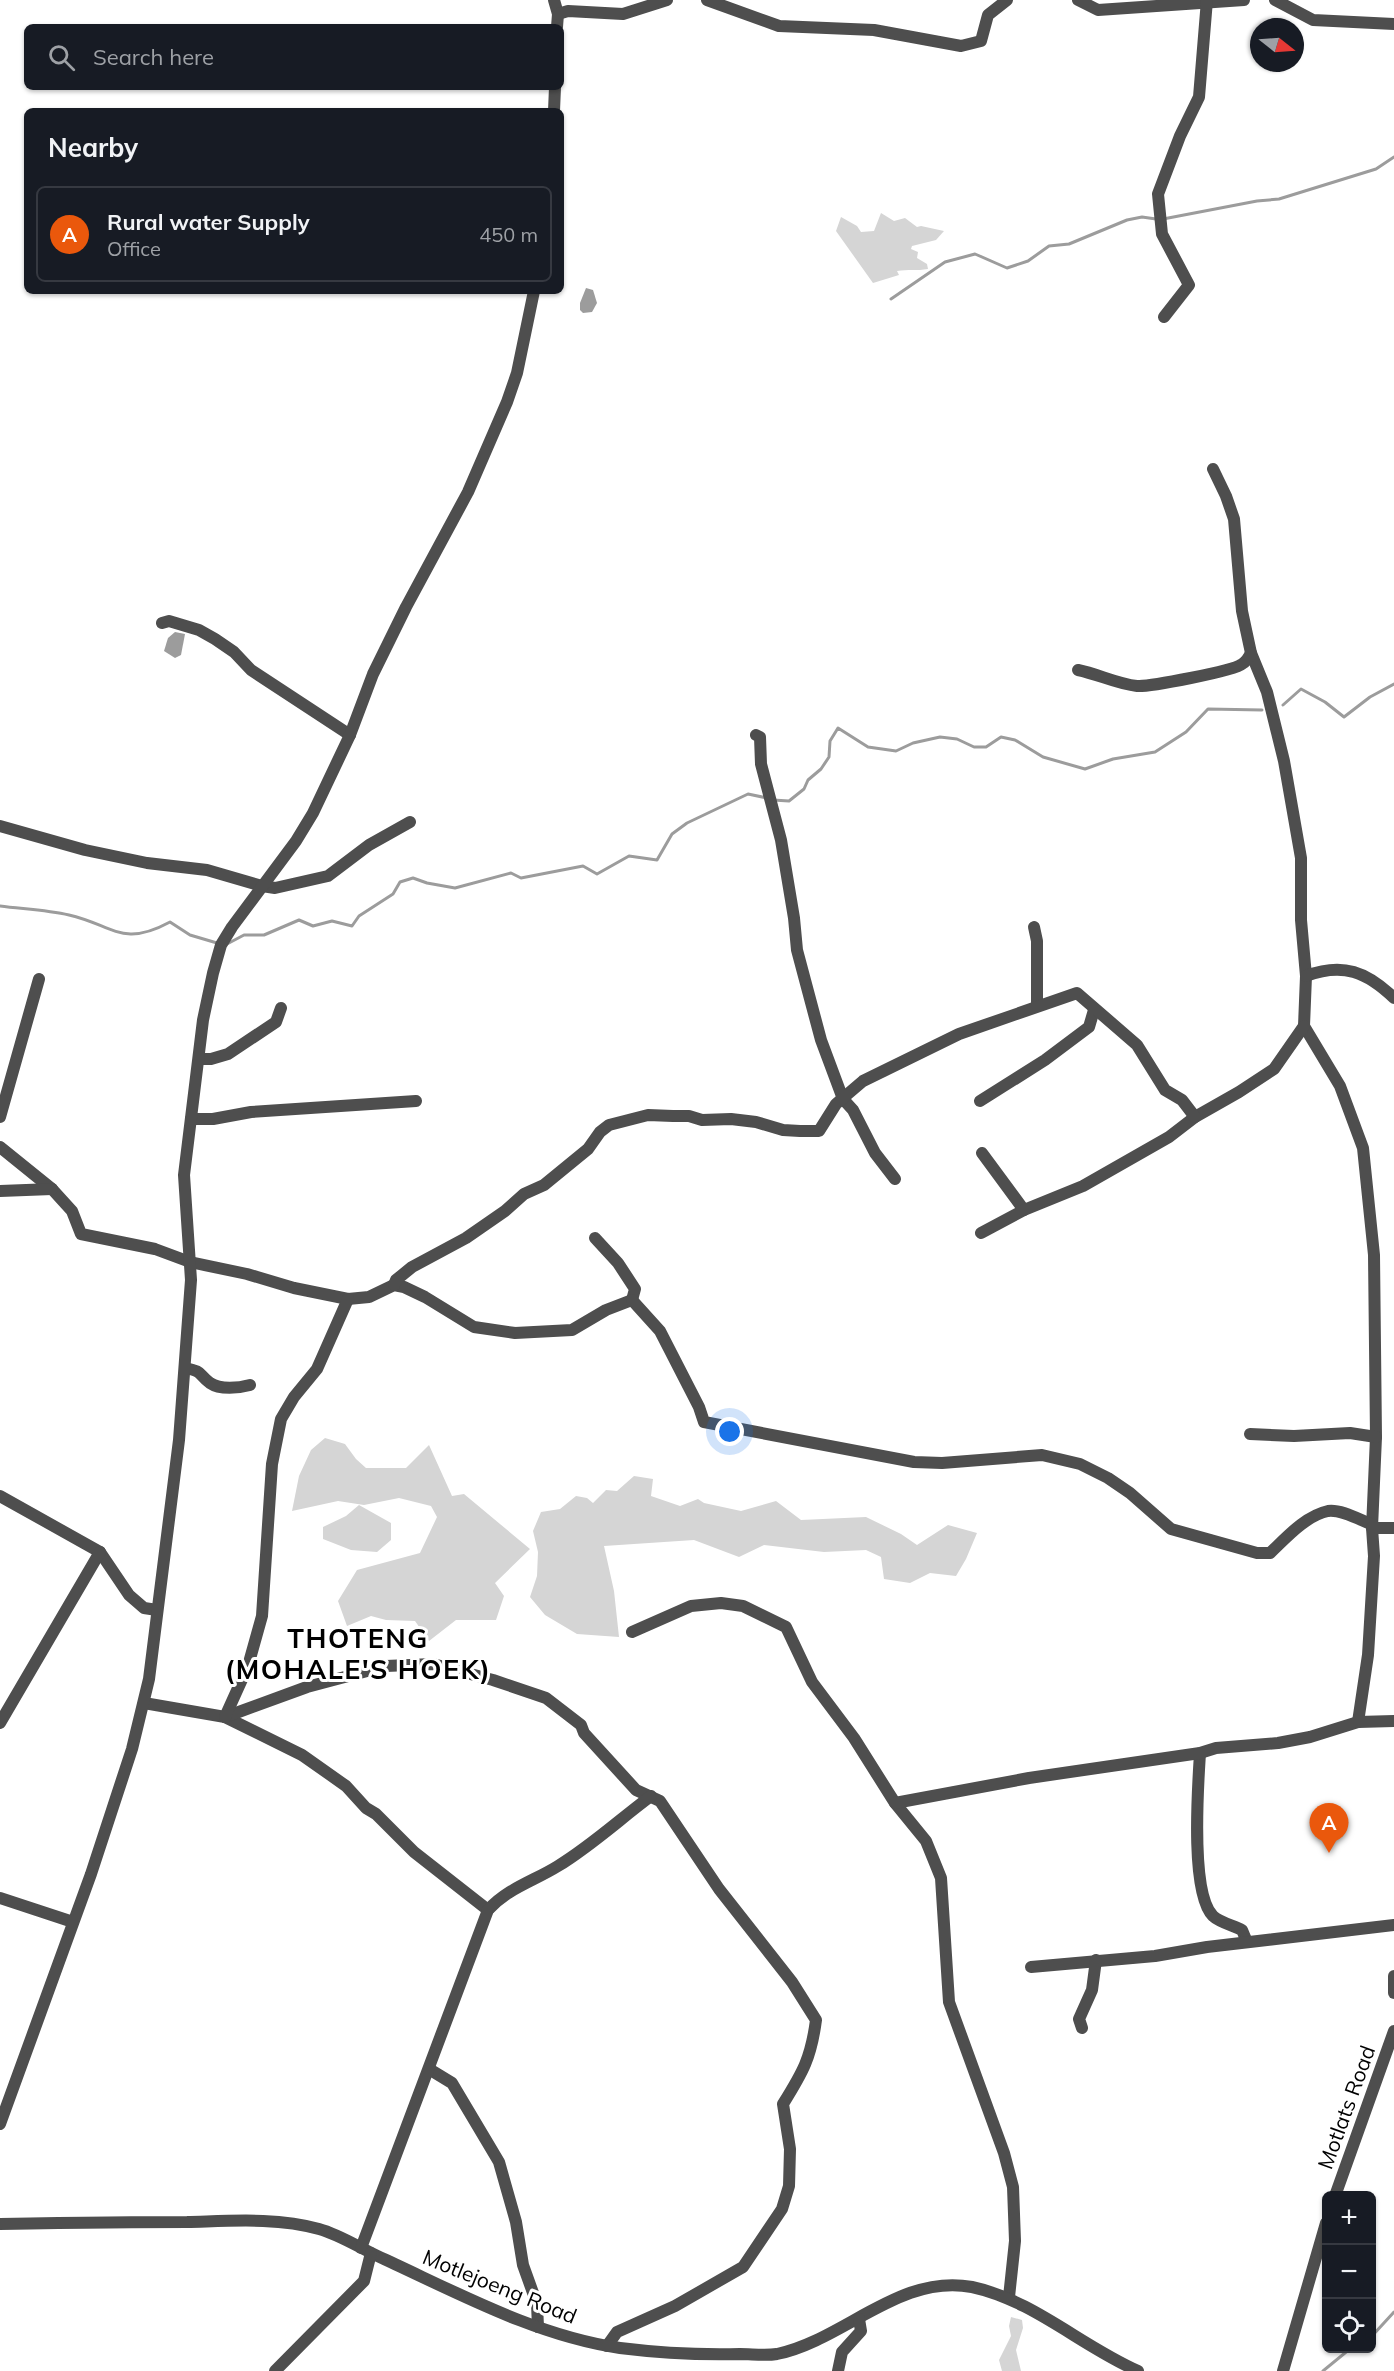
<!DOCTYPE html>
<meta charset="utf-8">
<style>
:root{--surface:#171b24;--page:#242831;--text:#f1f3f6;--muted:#9ea1a6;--line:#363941;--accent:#ea580c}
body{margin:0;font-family:Mulish,sans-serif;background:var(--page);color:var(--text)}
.controls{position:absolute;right:18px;bottom:18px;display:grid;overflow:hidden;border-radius:9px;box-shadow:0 2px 4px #0004}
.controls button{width:54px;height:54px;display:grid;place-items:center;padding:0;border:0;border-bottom:2px solid var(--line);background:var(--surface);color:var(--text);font:30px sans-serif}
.compass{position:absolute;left:1250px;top:18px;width:54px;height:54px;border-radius:50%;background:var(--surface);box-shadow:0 2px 4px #0004;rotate:107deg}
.you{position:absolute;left:730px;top:1432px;width:21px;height:21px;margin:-15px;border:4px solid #fff;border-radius:50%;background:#1a73e8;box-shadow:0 0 0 9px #1a73e833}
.badge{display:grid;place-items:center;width:39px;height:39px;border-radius:50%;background:var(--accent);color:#fff;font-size:20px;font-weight:700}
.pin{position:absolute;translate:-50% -50px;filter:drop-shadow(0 2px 3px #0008)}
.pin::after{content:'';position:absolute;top:32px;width:21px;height:18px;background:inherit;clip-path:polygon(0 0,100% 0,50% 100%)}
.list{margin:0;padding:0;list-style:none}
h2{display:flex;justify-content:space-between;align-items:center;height:78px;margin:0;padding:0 24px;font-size:26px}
h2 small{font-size:20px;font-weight:400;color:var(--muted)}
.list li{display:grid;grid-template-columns:39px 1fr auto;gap:18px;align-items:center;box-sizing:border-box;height:96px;margin:0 12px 12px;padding:0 12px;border:2px solid var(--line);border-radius:9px}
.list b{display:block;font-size:22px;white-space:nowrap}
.list p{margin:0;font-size:20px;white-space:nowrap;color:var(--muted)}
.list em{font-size:20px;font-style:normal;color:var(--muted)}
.icon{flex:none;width:33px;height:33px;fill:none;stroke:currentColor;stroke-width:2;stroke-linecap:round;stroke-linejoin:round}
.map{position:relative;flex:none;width:1394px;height:2371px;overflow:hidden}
.search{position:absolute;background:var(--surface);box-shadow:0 2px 4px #0004;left:24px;top:24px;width:540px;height:66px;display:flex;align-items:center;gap:15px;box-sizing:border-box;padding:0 21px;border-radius:9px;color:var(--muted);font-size:22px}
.panel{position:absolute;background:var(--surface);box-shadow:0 2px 4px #0004;left:24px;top:108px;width:540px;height:186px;border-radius:9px}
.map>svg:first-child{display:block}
</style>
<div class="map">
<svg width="1394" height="2371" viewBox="0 0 1394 2371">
<rect width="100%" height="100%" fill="#fff"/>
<!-- green -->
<g fill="#d5d5d5">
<path d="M881,213L894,221L905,218L917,227L921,226L944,231L936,240L912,246L911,249L918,252L917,258L927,264L928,269C917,271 908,269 897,271L899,275L873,283L836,231L841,217L857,226L861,232L874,231Z"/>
<path d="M325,1438L345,1444L356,1459L366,1468H406L429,1445L452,1496L464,1494L530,1549L495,1583L504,1596L496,1620H456L429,1641L415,1621L386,1620L371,1616L347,1626L338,1601L357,1570L420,1553L437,1517L431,1506L399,1498L364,1505L338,1501L292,1511L299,1476L311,1450Z"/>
<path d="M634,1476L653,1479L651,1496L680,1506L698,1499L704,1503L741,1511L776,1501L801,1520L866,1517L901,1534L917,1545L948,1525L977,1533L966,1559L956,1576L930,1573L910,1583L884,1579L881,1557L866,1550L824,1552L764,1545L739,1557L694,1540L604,1546L614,1591L619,1637L577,1634L545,1615L530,1597L537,1576L538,1552L533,1531L541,1512L560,1509L576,1496L587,1498L593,1503L606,1490L617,1491Z"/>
<path d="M359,1505L391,1523V1540L377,1552L351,1550L323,1539V1527L346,1516Z"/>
<path d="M1011,2317L1022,2320L1023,2328L1016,2350L1021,2371H1002L999,2360L1011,2336L1009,2326Z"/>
</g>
<!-- water -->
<g fill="#9c9c9c">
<path d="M586,288L593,290L597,303L592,312L583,313L580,310V303Z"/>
<path d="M175,632L185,634L181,655L175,658L164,651L168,638Z"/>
</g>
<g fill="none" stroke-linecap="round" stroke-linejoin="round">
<!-- stream -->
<g stroke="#9c9c9c" stroke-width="3">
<path d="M1163,219L1257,201L1279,199L1376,169L1394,157"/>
<path d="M891,299L945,262L975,254L1007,268L1028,261L1049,246L1069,244L1127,220L1142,217L1156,219"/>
<path d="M1283,705L1301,689L1325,702L1344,717L1370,697L1394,684"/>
<path d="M773,800L789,801L804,789L808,780L821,769L829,757L830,741L838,728L868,747L896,751L913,743L940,737L957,739L974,747H986L1001,737L1015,740L1043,757L1085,769L1113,759L1155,752L1186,732L1208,709L1262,710"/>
<path d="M0,906C23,909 47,910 69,915C113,925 122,948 170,922L190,935L217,943"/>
<path d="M227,944L244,935H264L299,920L313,926L332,921L352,926L359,916L393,894L400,882L413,878L427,883L455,888L511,873L521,878L583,866L597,874L629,856L657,860L672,834L687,823L748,794L767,798"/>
<path d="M1372,2336L1394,2312"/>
<path d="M1323,2371L1351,2348"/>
</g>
<!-- minor -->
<g stroke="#4e4e4e" stroke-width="12">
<path d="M554,0L558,14L557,27"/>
<path d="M707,0L779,26L874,30L961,46L981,41L988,15L1007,0"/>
<path d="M1078,0L1098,10L1244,0"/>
<path d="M1275,0L1313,20L1394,24"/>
<path d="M558,14L568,11L623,14L667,0"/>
<path d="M554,111L555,87"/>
<path d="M1164,317L1189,285L1162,234L1158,194L1180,136L1199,97L1207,0"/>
<path d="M1213,469L1226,496L1234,519L1242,611L1251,653L1267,692L1284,761L1301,858V920L1306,976L1304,1026L1340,1086L1363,1148L1374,1255L1376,1437L1372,1528L1374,1556L1368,1655L1358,1722"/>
<path d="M162,623L169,621L199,630L215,639L234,652L251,670L350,735"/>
<path d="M1078,670C1098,674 1117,684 1137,686C1148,687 1234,671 1242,664C1246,662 1249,657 1251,653"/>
<path d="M756,735L760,737L761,764L781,840L794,918L797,950L821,1040L843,1099L853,1110L875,1153L895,1179"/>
<path d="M0,826L85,850L147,863L207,870L262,886L275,888L328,876L369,845L410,822"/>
<path d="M1034,927L1037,941V1006"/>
<path d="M1306,976C1343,962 1367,972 1394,998"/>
<path d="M199,1059H211L228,1054L276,1022L281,1008"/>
<path d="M980,1101L1045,1060L1089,1027L1094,1010"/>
<path d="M0,1117L39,979"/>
<path d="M191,1119H213L251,1112L416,1101"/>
<path d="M0,1147L52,1189L72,1211L81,1234L155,1249L190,1262L247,1274L294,1288L348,1299L369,1297L394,1285L404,1287L425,1297L474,1327L515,1333L572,1330L606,1310L632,1300"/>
<path d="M982,1153L1024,1210"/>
<path d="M0,1191L52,1189"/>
<path d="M981,1233L1024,1210L1083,1186L1169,1137L1195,1117L1239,1092L1274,1069L1304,1026"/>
<path d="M595,1238L618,1263L635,1289L632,1300"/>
<path d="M394,1285L396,1280L412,1267L466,1238L505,1211L524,1194L544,1185L588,1149L600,1132L609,1125L648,1115L673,1116H689L702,1120L731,1119L756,1122L783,1130L800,1131H819L836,1104L863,1081L959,1034L1077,993L1137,1045L1165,1090L1182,1100L1195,1117"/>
<path d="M632,1300L660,1331L699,1407L704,1422L914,1462L942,1463L1042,1455L1080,1464L1108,1478L1130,1493L1171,1529L1257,1553H1270C1286,1538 1305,1516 1328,1511C1341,1509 1360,1520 1373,1525"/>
<path d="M185,1368C204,1372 197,1373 210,1383C220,1390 239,1388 250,1385"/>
<path d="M1250,1434L1294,1436L1350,1433L1376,1437"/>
<path d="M0,1496L100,1552L129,1595L144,1608L157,1610"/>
<path d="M1372,1528H1394"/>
<path d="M632,1632L691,1606L721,1603L743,1606L786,1627L812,1682L854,1738L895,1803L926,1841L941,1878L949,2002L1004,2153L1013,2187L1015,2241L1009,2297"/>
<path d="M144,1703L225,1717L302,1755L346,1786L366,1808L376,1814L414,1852L488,1910"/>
<path d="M225,1717L307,1687L386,1666L433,1664L493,1680L546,1698L581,1725L584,1733L636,1790L660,1801L719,1889L792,1982L816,2020C811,2058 803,2072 783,2104L790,2149L789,2186L782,2209L743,2267L675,2306L617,2332L607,2346"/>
<path d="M225,1717L248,1666L262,1616L272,1464L281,1419L294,1397L317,1369L348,1299"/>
<path d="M0,1723L100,1552"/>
<path d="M1200,1753C1198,1786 1190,1893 1213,1916C1219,1922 1234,1926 1242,1930L1247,1942"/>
<path d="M895,1803L1029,1778L1200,1753L1216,1748L1278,1743L1310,1737L1358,1722L1394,1721"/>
<path d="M0,1898L73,1922"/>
<path d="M1031,1967L1155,1956L1207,1947L1394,1925"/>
<path d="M1394,1976V1993"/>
<path d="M1082,2028L1079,2019L1092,1990L1096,1960"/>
<path d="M429,2069L452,2083L499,2162L516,2222L523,2265L537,2304L538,2327"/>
<path d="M0,2124L91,1874L132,1749L149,1679L179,1440L191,1280L184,1175L203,1020L213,973L221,945L232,927L296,841L313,813L350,735L373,674L406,607L468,492L507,402L517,373L534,291"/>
<path d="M1335,2196L1394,2031"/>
<path d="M0,2224C62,2223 125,2222 187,2222C229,2221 277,2217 319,2229C341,2235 363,2250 384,2259C460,2294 537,2336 620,2348C660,2353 700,2355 740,2354C752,2354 765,2356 777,2354C844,2340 900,2273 972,2287C1033,2300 1081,2346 1138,2371"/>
<path d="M361,2248L488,1910C508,1888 534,1881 558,1866C591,1846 620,1819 651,1796"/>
<path d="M275,2371L364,2281L371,2253"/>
<path d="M838,2371L842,2352L861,2331L859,2319"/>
<path d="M1283,2371L1326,2223"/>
</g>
</g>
<g text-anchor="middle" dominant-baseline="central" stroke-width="6" stroke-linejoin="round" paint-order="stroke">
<!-- street labels -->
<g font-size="21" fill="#000" stroke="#fff">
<text transform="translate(1346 2107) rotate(-70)">Motlats Road</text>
<text transform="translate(500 2286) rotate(22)">Motlejoeng Road</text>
</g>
<!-- district labels -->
<g font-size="27" font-weight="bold" letter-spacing="1.5" fill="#000" stroke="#fff">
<text x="358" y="1638">THOTENG<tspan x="358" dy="31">(MOHALE'S HOEK)</tspan></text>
</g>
</g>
</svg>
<div class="controls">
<button>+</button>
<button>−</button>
<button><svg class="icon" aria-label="locate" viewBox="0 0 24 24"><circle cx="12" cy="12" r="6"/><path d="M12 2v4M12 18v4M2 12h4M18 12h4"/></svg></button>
</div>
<svg class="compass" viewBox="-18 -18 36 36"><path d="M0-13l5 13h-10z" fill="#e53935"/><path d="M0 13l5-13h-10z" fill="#9ea1a6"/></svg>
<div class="you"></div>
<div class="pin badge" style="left:1329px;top:1853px">A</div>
<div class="search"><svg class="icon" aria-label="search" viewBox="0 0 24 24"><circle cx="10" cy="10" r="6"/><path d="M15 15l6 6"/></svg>Search here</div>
<section class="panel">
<h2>Nearby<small></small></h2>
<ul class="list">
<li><span class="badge">A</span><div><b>Rural water Supply</b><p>Office</p></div><em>450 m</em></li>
</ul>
</section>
</div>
